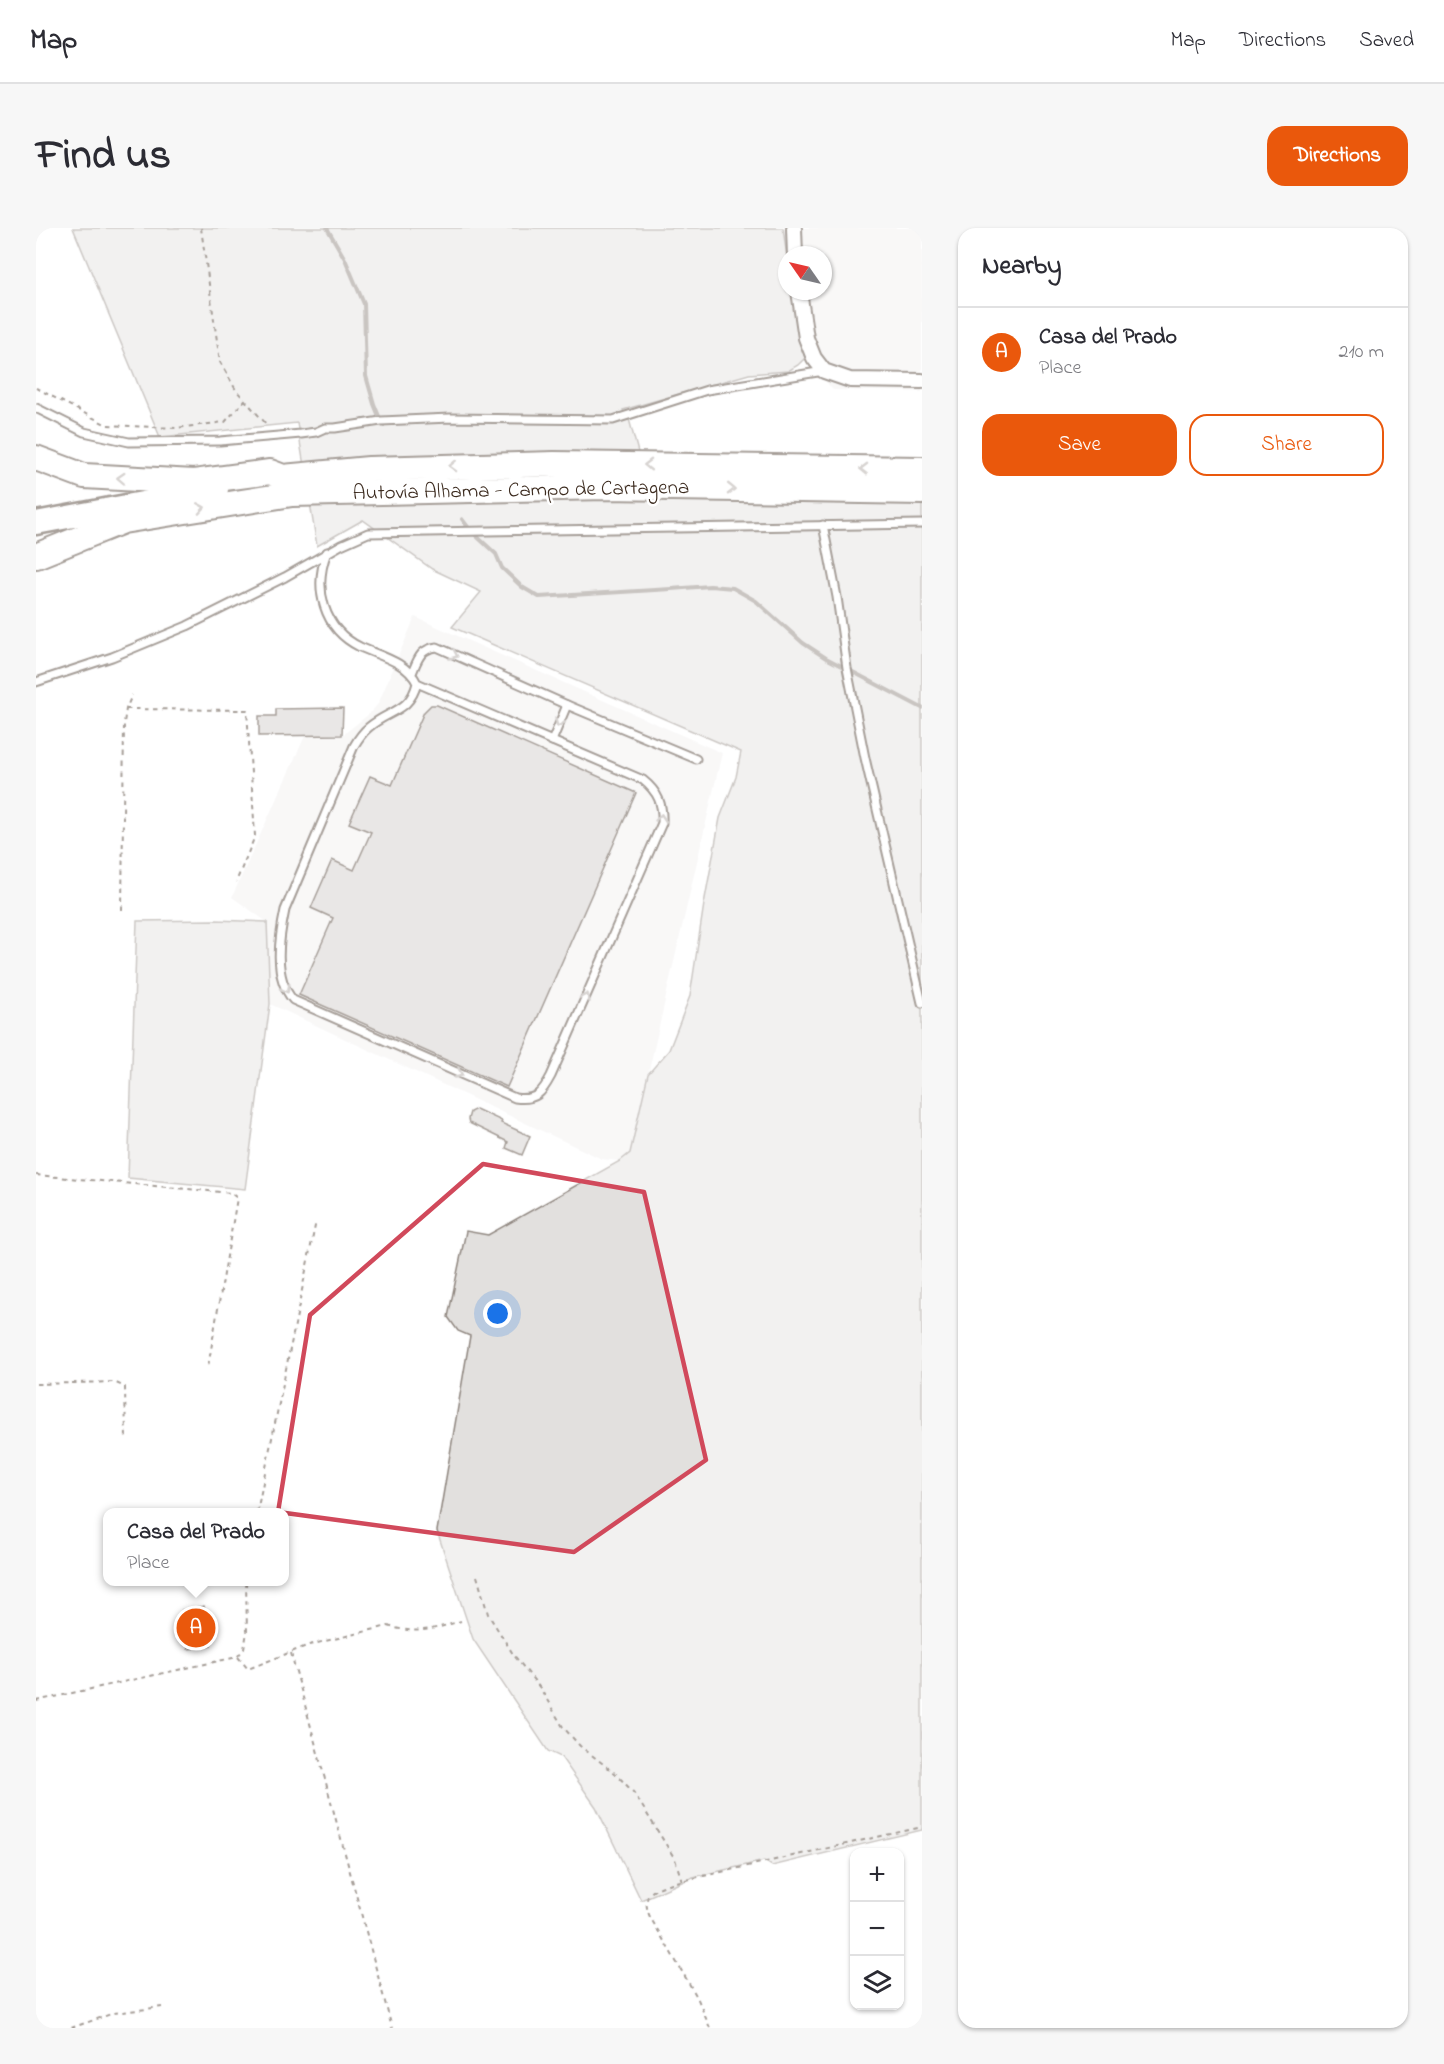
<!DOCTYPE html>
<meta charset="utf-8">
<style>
:root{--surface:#fff;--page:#f7f7f7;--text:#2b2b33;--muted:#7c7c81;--line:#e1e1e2;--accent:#ea580c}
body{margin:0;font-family:"Indie Flower",sans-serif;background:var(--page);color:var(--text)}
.controls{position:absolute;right:18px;bottom:18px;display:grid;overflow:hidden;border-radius:12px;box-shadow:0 2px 4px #0004}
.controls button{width:54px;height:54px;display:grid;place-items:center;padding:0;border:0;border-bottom:2px solid var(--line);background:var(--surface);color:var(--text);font:30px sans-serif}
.compass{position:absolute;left:742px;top:18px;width:54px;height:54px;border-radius:50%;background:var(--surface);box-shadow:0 2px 4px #0004;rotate:304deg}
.you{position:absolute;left:462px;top:1086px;width:21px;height:21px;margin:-15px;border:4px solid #fff;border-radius:50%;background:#1a73e8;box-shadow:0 0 0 9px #1a73e833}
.badge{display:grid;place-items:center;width:39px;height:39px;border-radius:50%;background:var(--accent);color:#fff;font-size:20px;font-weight:700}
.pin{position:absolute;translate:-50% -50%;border:3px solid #fff;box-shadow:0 2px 6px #0006}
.popup{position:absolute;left:67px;top:1280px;width:186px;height:78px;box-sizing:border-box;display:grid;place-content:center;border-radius:12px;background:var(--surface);filter:drop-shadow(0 2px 4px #0005);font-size:20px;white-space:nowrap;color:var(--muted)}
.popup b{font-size:22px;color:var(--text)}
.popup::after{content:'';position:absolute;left:50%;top:100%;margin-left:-12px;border:12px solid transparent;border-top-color:var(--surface)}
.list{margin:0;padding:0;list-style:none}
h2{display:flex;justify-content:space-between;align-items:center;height:78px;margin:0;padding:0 24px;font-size:26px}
h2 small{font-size:20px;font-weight:400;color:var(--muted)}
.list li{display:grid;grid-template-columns:39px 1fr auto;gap:18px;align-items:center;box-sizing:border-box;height:90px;padding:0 24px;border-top:2px solid var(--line)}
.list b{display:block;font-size:22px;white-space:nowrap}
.list p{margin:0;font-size:20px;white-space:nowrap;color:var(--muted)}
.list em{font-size:20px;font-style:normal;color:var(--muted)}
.actions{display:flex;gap:12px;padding:18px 24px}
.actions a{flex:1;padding:14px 0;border:2px solid var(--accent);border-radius:18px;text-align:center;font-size:21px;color:var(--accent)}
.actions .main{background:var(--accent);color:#fff}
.icon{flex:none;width:33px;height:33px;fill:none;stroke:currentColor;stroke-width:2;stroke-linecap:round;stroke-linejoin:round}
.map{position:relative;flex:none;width:886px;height:1800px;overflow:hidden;border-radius:18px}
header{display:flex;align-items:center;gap:36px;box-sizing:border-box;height:84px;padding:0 30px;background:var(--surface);border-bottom:2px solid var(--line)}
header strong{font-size:28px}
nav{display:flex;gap:33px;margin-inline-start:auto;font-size:21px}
.intro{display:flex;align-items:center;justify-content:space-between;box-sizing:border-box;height:144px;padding:0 36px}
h1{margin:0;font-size:42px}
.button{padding:15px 27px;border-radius:18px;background:var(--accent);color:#fff;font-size:21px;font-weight:700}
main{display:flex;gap:36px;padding:0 36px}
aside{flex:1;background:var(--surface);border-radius:18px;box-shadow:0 2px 4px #0004}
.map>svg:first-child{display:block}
</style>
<header>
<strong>Map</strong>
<nav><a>Map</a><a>Directions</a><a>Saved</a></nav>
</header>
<div class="intro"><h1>Find us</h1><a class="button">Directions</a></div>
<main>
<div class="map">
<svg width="886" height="1800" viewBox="0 0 886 1800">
<rect width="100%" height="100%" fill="#fff"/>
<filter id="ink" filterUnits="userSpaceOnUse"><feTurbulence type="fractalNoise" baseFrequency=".0167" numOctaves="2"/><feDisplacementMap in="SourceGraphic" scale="12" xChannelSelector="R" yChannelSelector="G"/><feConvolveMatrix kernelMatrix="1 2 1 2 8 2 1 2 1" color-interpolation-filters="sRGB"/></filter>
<g filter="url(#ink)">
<!-- built -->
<g fill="#f1efee">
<path d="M747,0H886V164L797,162L769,130L763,110L756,63H787V27H751V30Z"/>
<path d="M379,389L686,525L594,925L584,933L566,931L234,776L231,694L196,669L269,508L308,506L333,486L342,476Z"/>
</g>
<!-- green -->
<g fill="#e2e0de" stroke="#8e857e" stroke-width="1.5">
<path d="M37,0H747L751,30V63H756L763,110L769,130L762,137L752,143L713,146L587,182L593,191L612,261L886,266V1602L736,1638L728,1633L657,1649L605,1672L560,1579L525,1529L512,1523L437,1411L401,1303L434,1108L422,1103L412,1089L430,1003L452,1007L584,933L594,925L612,846L633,822L654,768L668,676L684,590L700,549L705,524L416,399L445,364L396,341L327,292L281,318L261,195L124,209Z"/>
<path d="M179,692L231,694L234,776L209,961L92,950L101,693Z"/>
</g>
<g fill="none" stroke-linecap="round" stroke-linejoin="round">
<!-- stream -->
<g stroke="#887e77" stroke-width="4">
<path d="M291,0L309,31L328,76L330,148L338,176L347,198"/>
<path d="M426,291L435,303L460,326L466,340L486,359L503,369L635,361L674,358L697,360L720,373L767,415L790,430L886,480"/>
</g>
</g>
<!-- building -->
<g fill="#cfcac7" stroke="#3b2a1e" stroke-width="1.5">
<path d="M395,477H401L600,565L471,859L263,767L297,690L275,680L296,632L318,642L335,604L313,595L334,548L356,557L388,484Z"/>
<path d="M307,480L306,507L223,508V488H240V481Z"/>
<path d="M440,881L466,893L465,895L494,908L486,927L470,920L472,914L433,895L432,891L434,884Z"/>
<path d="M168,1378L175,1418L152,1421L146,1382Z"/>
</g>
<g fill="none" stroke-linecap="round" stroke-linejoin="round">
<!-- service casing -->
<g stroke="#3b2a1e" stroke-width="11">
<g id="service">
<path d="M0,180L48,204L93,214L184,213L265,206L280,204L289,200H299L345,193L414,190L577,192L671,162L788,143"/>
<path d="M787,297L801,369L811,440L829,530L886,775"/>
<path d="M291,324C277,360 287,401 324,419C344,428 371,434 381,455C374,484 353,482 333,499C327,504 322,511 318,518L249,682C243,710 237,749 257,772L479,870C500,873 506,865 515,848L626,595C627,576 622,564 607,552L381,455"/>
<path d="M376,445C382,431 384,421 401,419L531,477L660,531"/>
<path d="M0,454L76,429L151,398L249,349L305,317L332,305L886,296"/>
<path d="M516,513L531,477"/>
</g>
</g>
<!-- minor casing -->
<g stroke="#3b2a1e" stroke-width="18">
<g id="minor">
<path d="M758,0L759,27"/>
<path d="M763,63L770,110L778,130L788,143L814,152L886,153"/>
</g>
</g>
<!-- trunk casing -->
<g stroke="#3b2a1e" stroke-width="27">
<path id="trunk" d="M0,295L181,261"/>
</g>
<!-- motorway casing -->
<g stroke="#3b2a1e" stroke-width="28">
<g id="motorway">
<path d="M0,230L48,248L158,254L234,244L247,249L333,241L518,236L886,241"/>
<path d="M0,328L87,293L256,266L570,259L886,264"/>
</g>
</g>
<!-- path -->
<g stroke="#3b2a1e" stroke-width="2" stroke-dasharray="4.5 4.5" stroke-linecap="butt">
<path d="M165,0L184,134L200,162L232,198"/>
<path d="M0,160L71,197L140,200L189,194L209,172"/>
<path d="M90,481L211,482L219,608L200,654"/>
<path d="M86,682L88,495L90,481L96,467"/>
<path d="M0,947L195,965L201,970L172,1139"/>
<path d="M0,1156L78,1154L89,1159L90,1211"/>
<path d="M221,1284L280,993"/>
<path d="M441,1348L452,1386L477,1426L504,1460L527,1499L544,1518L579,1545L598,1565L639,1631L646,1653"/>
<path d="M255,1425L356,1800"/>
<path d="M202,1429L212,1441L273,1417L352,1398C382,1407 397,1401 425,1393"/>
<path d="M0,1473L201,1429L208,1421L211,1404L210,1354"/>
<path d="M35,1800L78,1785L126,1779"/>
<path d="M674,1800L661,1769L614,1689C604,1666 617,1661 636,1655L886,1599"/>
</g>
<!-- service -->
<use href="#service" stroke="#fff" stroke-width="7"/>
<!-- minor -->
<use href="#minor" stroke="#fff" stroke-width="14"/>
<!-- trunk -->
<use href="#trunk" stroke="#fff" stroke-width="22"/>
<!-- motorway -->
<use href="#motorway" stroke="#fff" stroke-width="24"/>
</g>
<!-- one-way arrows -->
<defs><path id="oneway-chevron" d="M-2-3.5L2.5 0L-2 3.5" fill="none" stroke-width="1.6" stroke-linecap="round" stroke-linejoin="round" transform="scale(1.5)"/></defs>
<g stroke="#a79f9a">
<use href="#oneway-chevron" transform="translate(612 237) rotate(-179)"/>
<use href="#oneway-chevron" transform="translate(417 238) rotate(178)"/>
<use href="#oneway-chevron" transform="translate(828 241) rotate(-179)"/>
<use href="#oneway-chevron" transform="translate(85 250) rotate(-177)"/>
<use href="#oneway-chevron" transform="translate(695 261) rotate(1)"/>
<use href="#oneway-chevron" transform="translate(165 280) rotate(-9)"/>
<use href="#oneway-chevron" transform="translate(418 427) rotate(24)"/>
<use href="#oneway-chevron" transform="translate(523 495) rotate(113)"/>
<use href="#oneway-chevron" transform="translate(625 590) rotate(-85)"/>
<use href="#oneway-chevron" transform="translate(250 761) rotate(64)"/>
<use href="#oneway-chevron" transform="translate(550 769) rotate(-66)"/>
<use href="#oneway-chevron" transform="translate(423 846) rotate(24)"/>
</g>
</g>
<!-- marked area -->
<path d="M0 0H886V1800H0ZM447,936L608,964L670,1232L538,1324L242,1284L274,1087Z" fill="#fff" fill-opacity=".55" fill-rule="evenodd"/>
<path fill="none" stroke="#d1495b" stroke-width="4.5" stroke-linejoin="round" d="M447,936L608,964L670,1232L538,1324L242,1284L274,1087Z"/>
<g text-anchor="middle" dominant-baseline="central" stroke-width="5" stroke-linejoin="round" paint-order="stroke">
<!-- street labels -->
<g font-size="21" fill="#3b2a1e" stroke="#fff">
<text transform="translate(485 263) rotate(-1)">Autovía Alhama - Campo de Cartagena</text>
</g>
</g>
</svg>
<div class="controls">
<button>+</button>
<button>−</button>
<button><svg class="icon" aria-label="layers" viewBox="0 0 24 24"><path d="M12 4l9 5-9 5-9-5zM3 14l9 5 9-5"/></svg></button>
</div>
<svg class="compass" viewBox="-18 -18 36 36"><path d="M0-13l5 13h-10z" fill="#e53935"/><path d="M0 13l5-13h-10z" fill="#7c7c81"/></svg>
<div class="you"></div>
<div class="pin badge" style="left:160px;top:1400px">A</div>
<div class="popup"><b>Casa del Prado</b>Place</div>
</div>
<aside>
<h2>Nearby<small></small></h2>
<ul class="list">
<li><span class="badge">A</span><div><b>Casa del Prado</b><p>Place</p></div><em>210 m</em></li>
</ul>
<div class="actions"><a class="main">Save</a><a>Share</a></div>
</aside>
</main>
